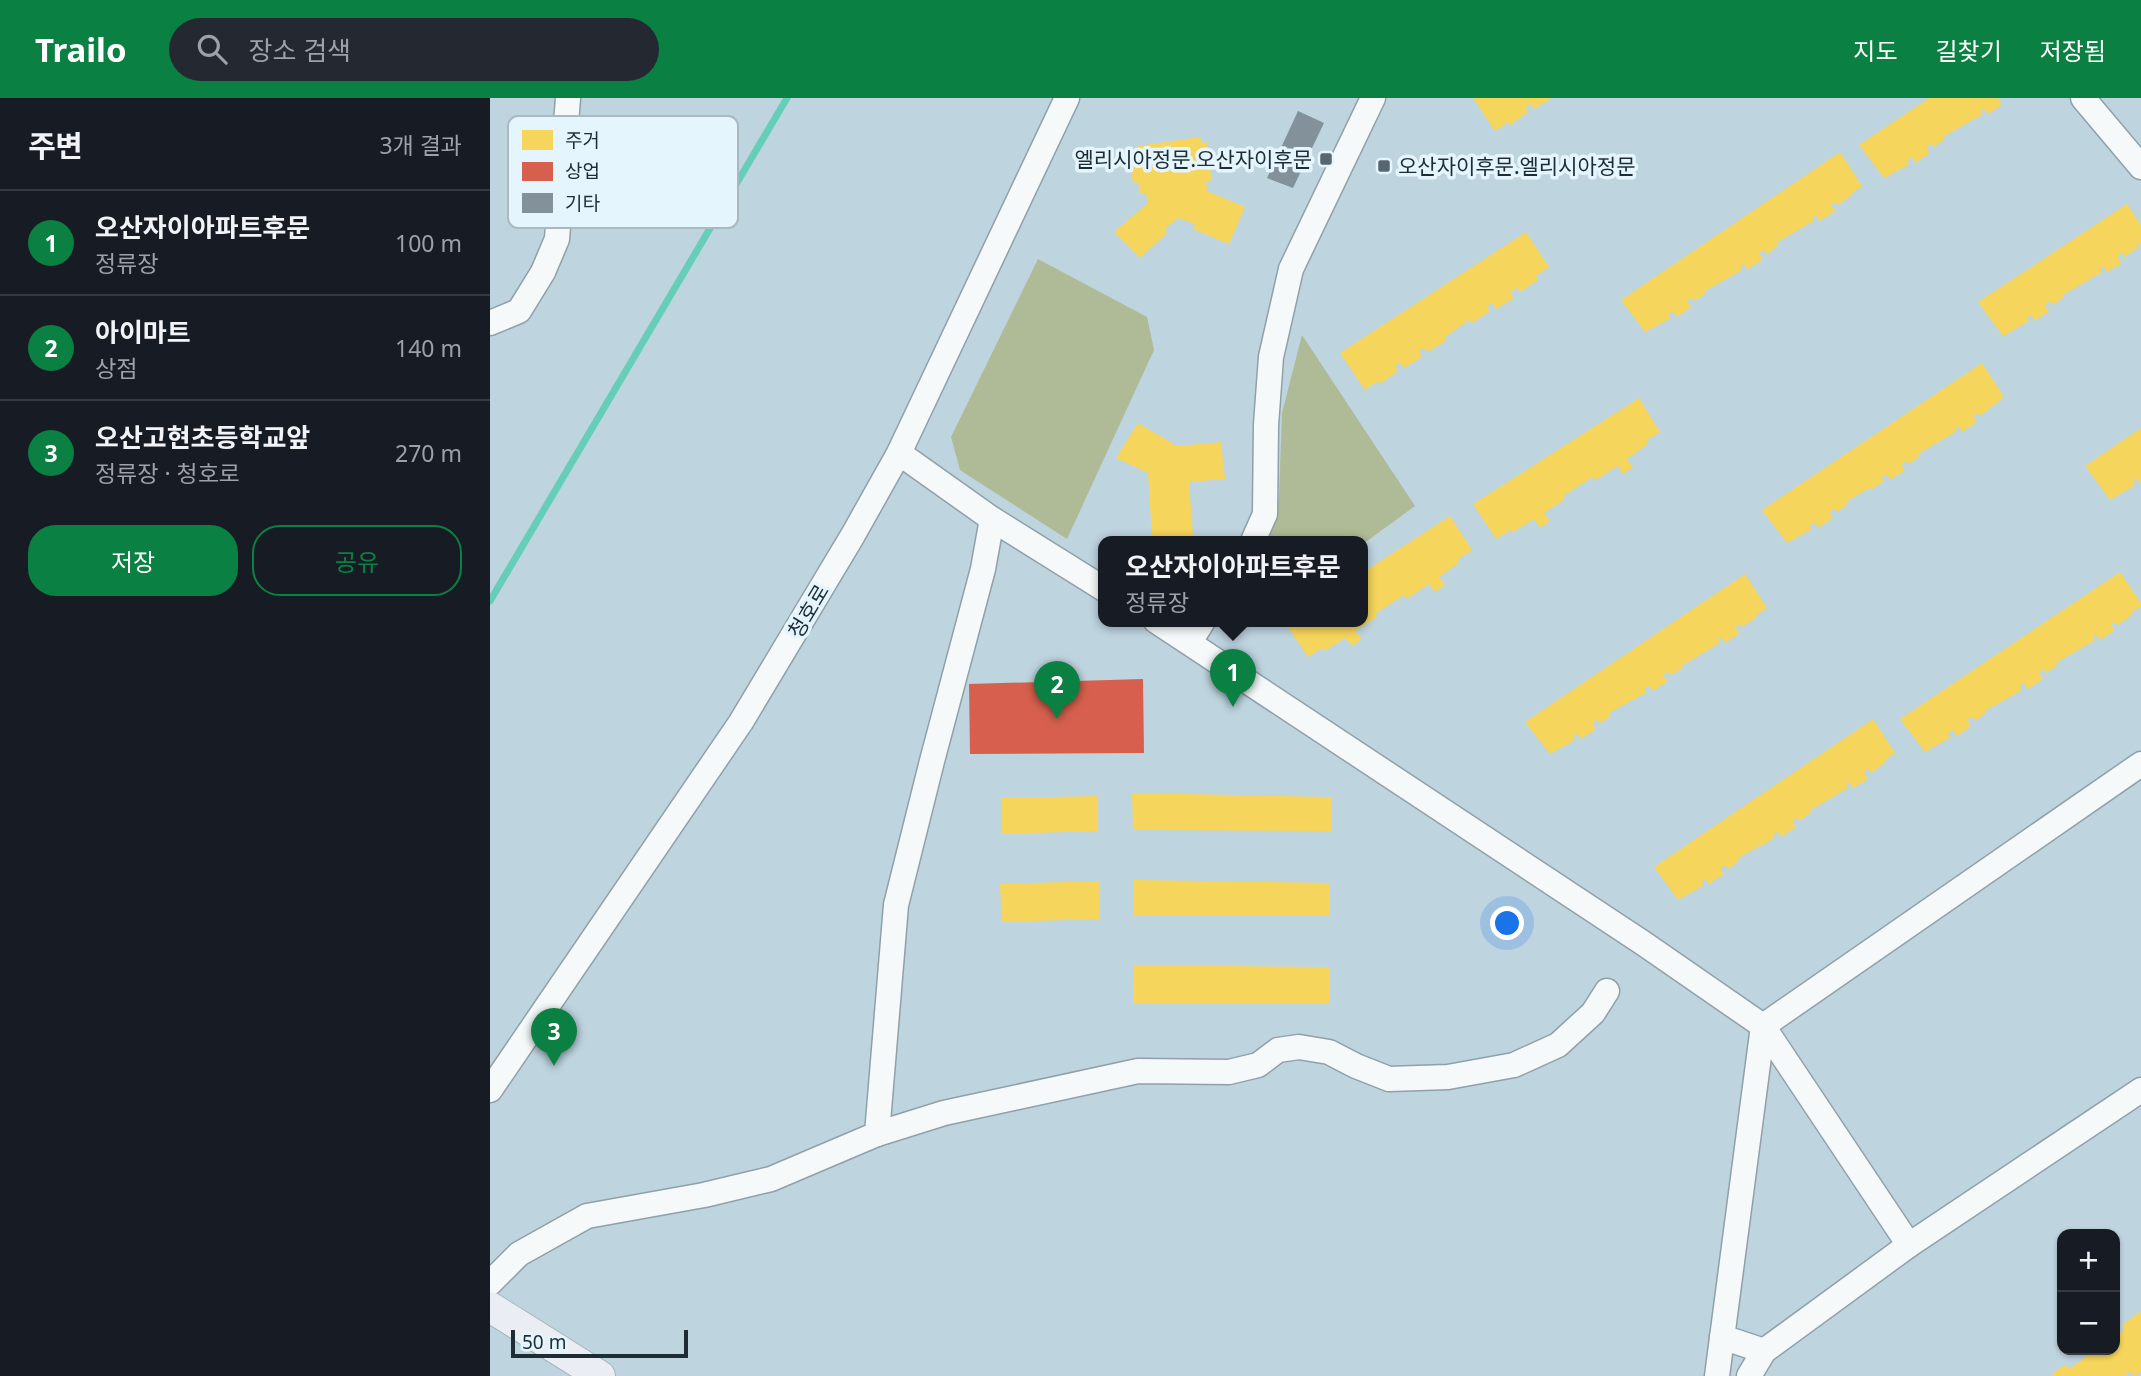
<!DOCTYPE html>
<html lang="ko">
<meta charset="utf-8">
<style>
:root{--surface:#171b24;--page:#242831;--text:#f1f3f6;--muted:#9ea1a6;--line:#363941;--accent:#0b8043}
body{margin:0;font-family:"Noto Sans","Noto Sans KR",sans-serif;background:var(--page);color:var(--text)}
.controls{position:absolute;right:21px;bottom:21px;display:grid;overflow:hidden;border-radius:14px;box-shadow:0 2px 5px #0004}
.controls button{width:63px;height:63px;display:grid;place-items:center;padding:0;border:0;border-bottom:2px solid var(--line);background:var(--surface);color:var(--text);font:35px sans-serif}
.scale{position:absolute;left:21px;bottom:18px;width:177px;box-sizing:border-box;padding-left:7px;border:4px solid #1e2d35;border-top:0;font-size:19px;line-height:24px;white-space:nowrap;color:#1e2d35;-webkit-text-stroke:5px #e5f5fd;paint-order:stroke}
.you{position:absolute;left:1018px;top:826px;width:24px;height:24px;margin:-18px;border:5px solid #fff;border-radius:50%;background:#1a73e8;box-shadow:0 0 0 10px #1a73e833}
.badge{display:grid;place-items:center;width:46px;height:46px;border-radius:50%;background:var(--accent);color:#fff;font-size:23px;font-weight:700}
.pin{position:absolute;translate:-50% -58px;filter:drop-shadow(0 2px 4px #0008)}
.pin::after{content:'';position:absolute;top:37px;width:24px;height:21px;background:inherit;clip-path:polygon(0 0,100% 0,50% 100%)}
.popup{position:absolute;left:608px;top:438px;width:270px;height:91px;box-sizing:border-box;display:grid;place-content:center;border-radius:14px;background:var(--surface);filter:drop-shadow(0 2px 5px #0005);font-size:23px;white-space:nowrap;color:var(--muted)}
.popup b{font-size:26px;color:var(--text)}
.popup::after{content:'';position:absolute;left:50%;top:100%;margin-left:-14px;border:14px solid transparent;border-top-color:var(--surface)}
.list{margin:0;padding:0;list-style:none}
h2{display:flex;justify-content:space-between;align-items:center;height:91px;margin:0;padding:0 28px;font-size:30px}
h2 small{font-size:23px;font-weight:400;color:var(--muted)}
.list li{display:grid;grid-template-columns:46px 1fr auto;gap:21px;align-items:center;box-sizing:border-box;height:105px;padding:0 28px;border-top:2px solid var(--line)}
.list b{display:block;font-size:26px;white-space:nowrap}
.list p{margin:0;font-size:23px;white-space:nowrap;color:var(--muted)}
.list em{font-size:23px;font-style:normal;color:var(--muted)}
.actions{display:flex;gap:14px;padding:21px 28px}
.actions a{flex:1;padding:16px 0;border:2px solid var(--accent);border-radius:28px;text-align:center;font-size:24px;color:var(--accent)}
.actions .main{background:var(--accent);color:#fff}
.icon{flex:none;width:38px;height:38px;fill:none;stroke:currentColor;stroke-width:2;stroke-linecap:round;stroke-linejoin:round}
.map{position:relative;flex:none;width:1651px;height:1278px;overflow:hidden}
header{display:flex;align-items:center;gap:42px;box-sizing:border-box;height:98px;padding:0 35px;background:var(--accent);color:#fff}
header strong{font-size:33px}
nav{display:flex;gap:38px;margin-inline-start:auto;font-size:24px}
.search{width:490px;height:63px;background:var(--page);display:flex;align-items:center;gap:18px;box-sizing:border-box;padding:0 24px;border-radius:38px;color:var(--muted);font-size:26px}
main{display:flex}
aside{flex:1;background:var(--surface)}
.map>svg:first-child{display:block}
</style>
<header>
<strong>Trailo</strong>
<div class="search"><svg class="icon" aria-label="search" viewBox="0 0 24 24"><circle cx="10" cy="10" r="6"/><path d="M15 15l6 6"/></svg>장소 검색</div>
<nav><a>지도</a><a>길찾기</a><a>저장됨</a></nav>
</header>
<main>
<aside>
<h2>주변<small>3개 결과</small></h2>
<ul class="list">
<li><span class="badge">1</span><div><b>오산자이아파트후문</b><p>정류장</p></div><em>100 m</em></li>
<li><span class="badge">2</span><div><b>아이마트</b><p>상점</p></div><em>140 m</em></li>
<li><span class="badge">3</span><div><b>오산고현초등학교앞</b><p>정류장 · 청호로</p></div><em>270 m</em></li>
</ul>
<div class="actions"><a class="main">저장</a><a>공유</a></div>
</aside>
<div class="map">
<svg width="1651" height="1278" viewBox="0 0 1651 1278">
<rect width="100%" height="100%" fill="#bed4df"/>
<!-- green -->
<g fill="#afbb96">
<path d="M548,161L657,219L664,252L577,441L470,372L461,339Z"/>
<path d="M812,237L925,408L873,446L872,443H778L789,399L792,315Z"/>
</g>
<!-- homes -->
<g fill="#f6d55c">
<path d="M983,0H1062L1044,11L1041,6L1035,9L1038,14L1020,27L1018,24L1005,33Z"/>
<path d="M1439,0H1508L1512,7L1498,16L1494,11L1491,13L1493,16L1453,39L1455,41L1444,49L1441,46L1436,49L1440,55L1425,65L1422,59L1417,63L1420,66L1394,80L1369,47Z"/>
<path d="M710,39L712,45L717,44L719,55H722L725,70L720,71L722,82L716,84L717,93L755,109L739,146L703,131L705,126L688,120L675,131L677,135L650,160L624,134L658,105L656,96H650L648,84L643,85L640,63L645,62L643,55L648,54L647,48Z"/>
<path d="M1350,54L1372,88L1361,96L1362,97L1348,107L1345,104L1341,107L1345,113L1330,123L1326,117L1323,119L1325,122L1286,145L1288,148L1277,156L1274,152L1269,155L1273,161L1258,171L1254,166L1250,169L1252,172L1215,193L1216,195L1205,203L1202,200L1197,203L1201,209L1187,219L1183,213L1178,217L1181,220L1155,234L1131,202Z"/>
<path d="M1637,106L1651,127V145L1647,147L1649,149L1634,159L1632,155L1627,158L1632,165L1617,174L1613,168L1610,171L1612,174L1573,197L1574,199L1563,207L1560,203L1555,207L1559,213L1545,223L1541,217L1536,221L1539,223L1513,238L1488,204Z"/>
<path d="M1036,134L1059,169L1046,178L1048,182L1030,194L1027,190L1020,194L1024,200L1006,211L1002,205L997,208L1000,213L982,225L979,222L955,239L957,242L938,254L934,250L929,253L932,259L914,270L910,265L905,268L908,273L890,286L887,283L875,292L850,255Z"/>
<path d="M1492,265L1514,299L1490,318L1487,315L1483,318L1487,324L1472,334L1468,328L1465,330L1467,333L1428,356L1430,358L1419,366L1415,363L1411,366L1415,372L1400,382L1396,376L1391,380L1394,383L1381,392L1379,390L1356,404L1358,406L1347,414L1344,411L1339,414L1343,420L1328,430L1325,424L1320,428L1322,431L1297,445L1272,412Z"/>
<path d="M1149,300L1170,334L1156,343L1158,346L1137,361L1143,369L1133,376L1127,368L1106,382L1103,379L1073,398L1075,401L1054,415L1060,423L1050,430L1044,421L1023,434L1021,432L1006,441L983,406Z"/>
<path d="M648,325L687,348L731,344L735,381L699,384L703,438L662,439L658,375L626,360Z"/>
<path d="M1651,330V386L1647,380L1643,384L1645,387L1620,402L1595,368Z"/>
<path d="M960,418L982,452L967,462L970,464L949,479L955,487L945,494L939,486L917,501L914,497L885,516L887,519L865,533L872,541L862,548L855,540L835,553L832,550L818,559L795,525L872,523V475Z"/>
<path d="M1630,474L1651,505V508L1641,515L1642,517L1628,527L1625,524L1621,527L1625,532L1610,542L1606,537L1603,539L1605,542L1566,565L1568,567L1556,575L1554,571L1549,575L1553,581L1538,591L1534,585L1530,588L1532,592L1495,613L1496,615L1485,623L1482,619L1477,622L1481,628L1467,638L1463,632L1458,636L1461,639L1435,654L1410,621Z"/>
<path d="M1255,476L1277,510L1265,518L1267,519L1252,529L1250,526L1245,529L1250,535L1235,545L1231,539L1228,541L1230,545L1191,568L1193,570L1181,577L1178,574L1173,577L1178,583L1163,593L1159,588L1154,591L1157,594L1119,615L1121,618L1110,625L1107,622L1102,625L1106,631L1091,641L1087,635L1083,639L1085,642L1060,656L1035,624Z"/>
<path d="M1383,621L1405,655L1394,663L1395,665L1381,675L1378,671L1374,674L1378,681L1363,690L1359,684L1356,687L1358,690L1319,713L1321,715L1309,723L1307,720L1302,723L1306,729L1291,739L1287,733L1283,737L1285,739L1272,748L1271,747L1247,761L1249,763L1238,771L1235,767L1230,771L1234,776L1219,786L1215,781L1211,784L1214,787L1188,802L1164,769Z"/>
<path d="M642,695L841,699L842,733L643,732Z"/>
<path d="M607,698L608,733L512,736V700Z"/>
<path d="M644,782L839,785V817H644Z"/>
<path d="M610,783V821L512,824L510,786Z"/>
<path d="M644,867L839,869V905H643Z"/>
<path d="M1651,1213V1274L1645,1278L1640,1274L1636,1276L1638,1278H1564L1563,1275L1576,1266L1579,1271L1596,1259L1594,1255L1600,1252H1625V1238L1634,1232L1632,1227Z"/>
</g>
<!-- shops -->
<path fill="#d6604d" d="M653,581L654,655L480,656L479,586Z"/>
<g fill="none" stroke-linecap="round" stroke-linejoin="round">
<!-- stream -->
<path stroke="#66ceb8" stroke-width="7" d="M0,503L297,0"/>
</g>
<!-- building -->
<path fill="#83919a" d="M808,13L834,25L803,90L777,80Z"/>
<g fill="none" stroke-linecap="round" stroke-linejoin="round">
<!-- minor casing -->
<g stroke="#90a0a9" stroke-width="27">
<g id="minor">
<path d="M1593,0L1651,69"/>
<path d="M0,225L29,213L53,174L67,141L78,0"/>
<path d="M409,355L502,421L614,491"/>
<path d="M763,443L775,416L776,327L781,259L801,171L883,0"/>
<path d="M666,523L1153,845L1273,928L1651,666"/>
<path d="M700,544L713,523"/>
<path d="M1273,928L1419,1147"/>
<path d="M0,992L251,624L363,437L409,355L577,0"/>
<path d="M387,1036L454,1015L648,973L739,974L768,967L788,952L809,949L839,954L866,968L899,981L958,979L1024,967L1068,947L1103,915L1117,893"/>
<path d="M0,1185L29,1156L97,1118L214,1097L281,1081L387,1036L406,807L442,663L493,471L502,421"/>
<path d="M1232,1239L1274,1253"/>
<path d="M1227,1278L1273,928"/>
<path d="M1259,1278L1274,1253L1419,1147L1651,992"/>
</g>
</g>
<!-- major casing -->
<g stroke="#a7b3b9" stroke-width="32">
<path id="major" d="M0,1209L110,1278"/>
</g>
<!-- minor -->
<use href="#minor" stroke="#f5f9fa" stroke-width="24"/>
<!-- major -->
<use href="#major" stroke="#eaedf3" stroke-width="30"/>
</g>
<!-- markers -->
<g fill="#566770" stroke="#e5f5fd" stroke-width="2.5">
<rect x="829" y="54" width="14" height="14" rx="3.5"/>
<rect x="887" y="61" width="14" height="14" rx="3.5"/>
</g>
<g text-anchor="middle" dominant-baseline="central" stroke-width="7" stroke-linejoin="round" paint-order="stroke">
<!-- poi labels -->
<g font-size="21" fill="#1e2d35" stroke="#e5f5fd" text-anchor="end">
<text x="822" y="61">엘리시아정문.오산자이후문</text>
<text x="908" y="68" text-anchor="start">오산자이후문.엘리시아정문</text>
</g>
<!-- street labels -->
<g font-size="21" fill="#1e2d35" stroke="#e5f5fd">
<text transform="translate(318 513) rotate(-59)">청호로</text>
</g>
</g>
<!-- legend -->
<rect x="18" y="18" width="230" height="112" rx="10" fill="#e5f5fd" stroke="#a9b9c1" stroke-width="2"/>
<rect x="32" y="32" width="31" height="20" fill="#f6d55c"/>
<rect x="32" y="64" width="31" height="19" fill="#d6604d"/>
<rect x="32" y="95" width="31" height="20" fill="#83919a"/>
<g font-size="19" fill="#1e2d35">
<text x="75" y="49">주거</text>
<text x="75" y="80">상업</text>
<text x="75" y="112">기타</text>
</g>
</svg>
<div class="controls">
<button>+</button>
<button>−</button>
</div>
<div class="scale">50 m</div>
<div class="you"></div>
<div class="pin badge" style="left:743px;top:609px">1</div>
<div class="popup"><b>오산자이아파트후문</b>정류장</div>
<div class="pin badge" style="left:567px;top:621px">2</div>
<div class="pin badge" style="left:64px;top:968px">3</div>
</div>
</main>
